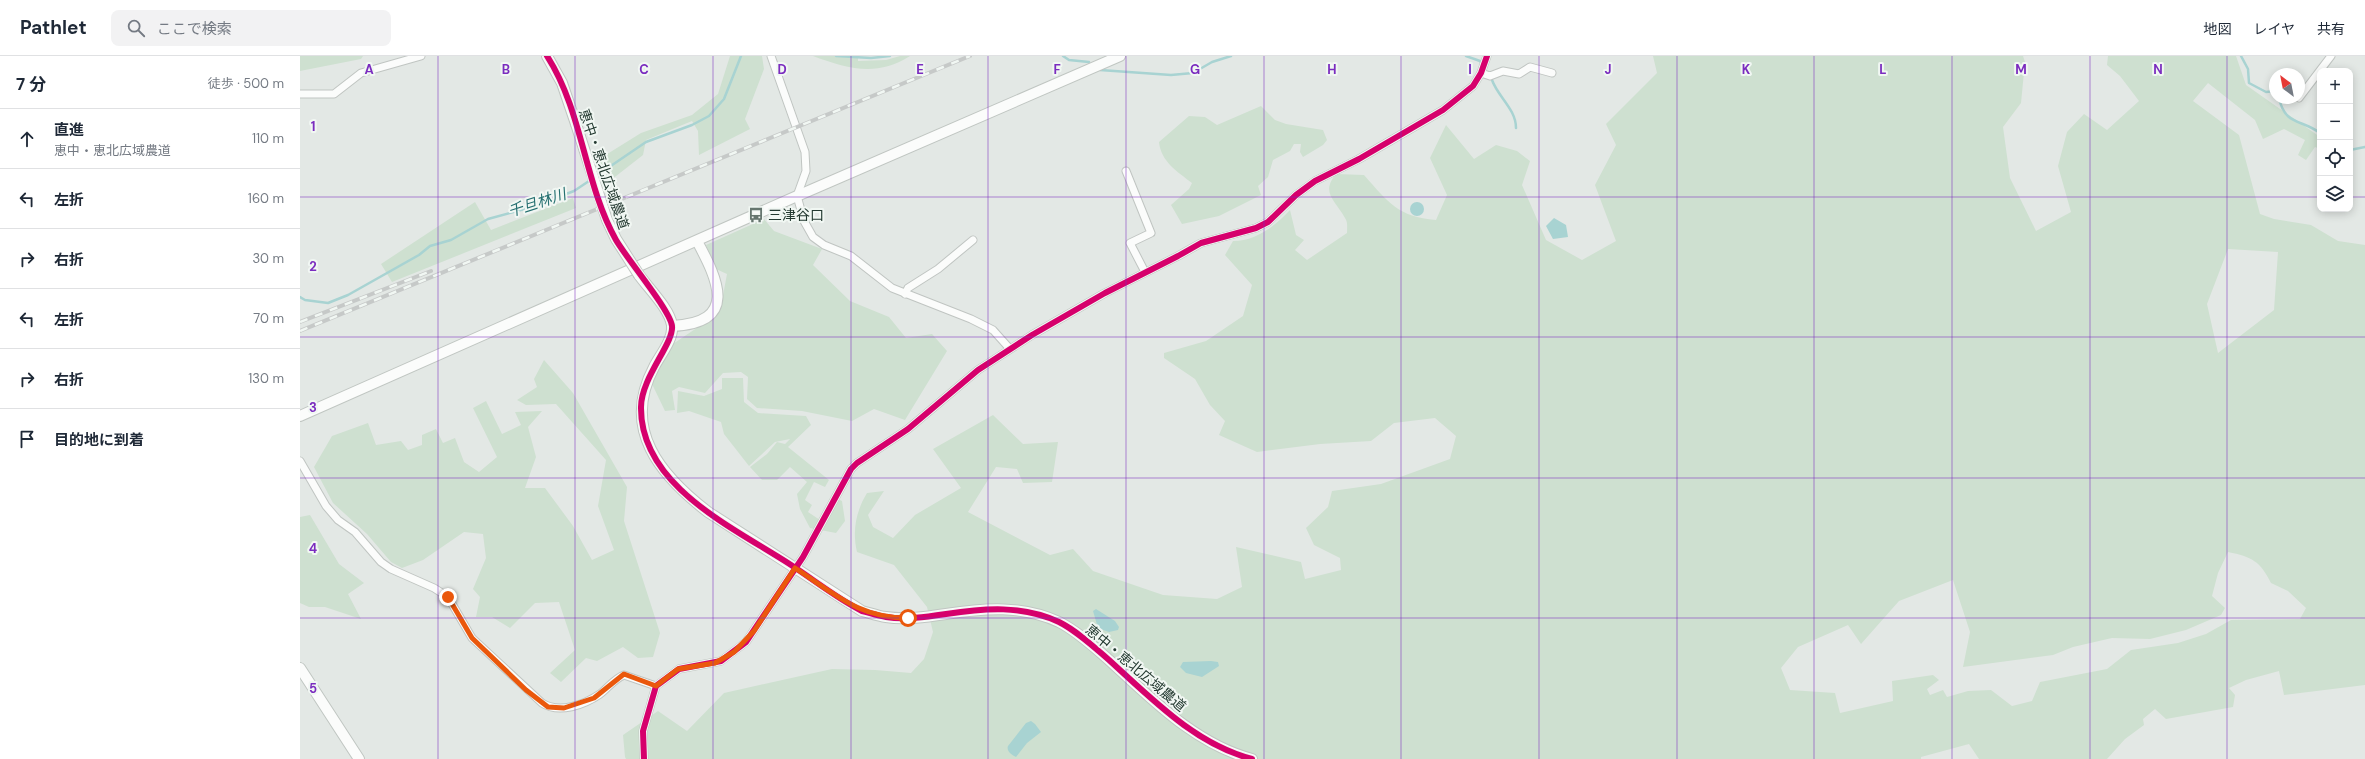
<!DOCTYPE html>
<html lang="ja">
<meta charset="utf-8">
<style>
:root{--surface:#fff;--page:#f2f2f3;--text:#1f2937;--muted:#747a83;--line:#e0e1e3}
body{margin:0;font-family:"DM Sans","Noto Sans JP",sans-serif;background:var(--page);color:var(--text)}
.controls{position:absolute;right:12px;top:12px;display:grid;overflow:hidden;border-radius:8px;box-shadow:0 2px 10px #0003}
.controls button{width:36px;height:36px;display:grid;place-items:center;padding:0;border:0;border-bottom:1px solid var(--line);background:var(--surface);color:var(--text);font:20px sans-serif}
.compass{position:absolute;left:1969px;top:12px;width:36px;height:36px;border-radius:50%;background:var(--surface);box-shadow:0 2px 10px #0003;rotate:328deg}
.stop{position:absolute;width:12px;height:12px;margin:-9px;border:3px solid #ea580c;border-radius:50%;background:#fff}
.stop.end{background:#ea580c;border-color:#fff;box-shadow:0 1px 4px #0008}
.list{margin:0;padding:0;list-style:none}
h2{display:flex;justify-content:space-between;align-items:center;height:52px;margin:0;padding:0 16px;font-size:17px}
h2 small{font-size:13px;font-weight:400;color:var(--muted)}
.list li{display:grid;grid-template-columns:26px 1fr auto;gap:12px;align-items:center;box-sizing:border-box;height:60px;padding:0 16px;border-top:1px solid var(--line)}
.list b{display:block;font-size:15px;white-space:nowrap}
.list p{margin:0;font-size:13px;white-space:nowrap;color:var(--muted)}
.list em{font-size:13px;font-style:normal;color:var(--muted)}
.icon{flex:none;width:22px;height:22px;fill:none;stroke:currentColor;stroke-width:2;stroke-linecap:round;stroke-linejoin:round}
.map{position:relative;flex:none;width:2065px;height:703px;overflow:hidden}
header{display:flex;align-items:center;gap:24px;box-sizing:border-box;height:56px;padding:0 20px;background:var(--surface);border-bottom:1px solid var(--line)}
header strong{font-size:19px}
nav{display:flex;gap:22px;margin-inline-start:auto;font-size:14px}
.search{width:280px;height:36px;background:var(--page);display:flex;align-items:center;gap:10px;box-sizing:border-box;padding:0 14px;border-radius:8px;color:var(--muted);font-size:15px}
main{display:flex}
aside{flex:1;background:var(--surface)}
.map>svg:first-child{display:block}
</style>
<header>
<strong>Pathlet</strong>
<div class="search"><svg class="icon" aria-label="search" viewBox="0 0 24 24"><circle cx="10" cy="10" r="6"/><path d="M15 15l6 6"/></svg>ここで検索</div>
<nav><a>地図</a><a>レイヤ</a><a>共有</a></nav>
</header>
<main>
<aside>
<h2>7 分<small>徒歩 · 500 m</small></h2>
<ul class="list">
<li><svg class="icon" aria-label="ahead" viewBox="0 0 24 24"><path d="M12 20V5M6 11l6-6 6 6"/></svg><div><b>直進</b><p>恵中・恵北広域農道</p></div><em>110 m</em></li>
<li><svg class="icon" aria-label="left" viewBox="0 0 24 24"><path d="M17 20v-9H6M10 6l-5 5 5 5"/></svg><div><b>左折</b></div><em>160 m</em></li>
<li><svg class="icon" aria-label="right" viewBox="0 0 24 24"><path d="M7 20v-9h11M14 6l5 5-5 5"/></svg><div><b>右折</b></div><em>30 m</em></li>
<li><svg class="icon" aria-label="left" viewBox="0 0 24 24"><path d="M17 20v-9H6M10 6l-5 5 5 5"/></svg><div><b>左折</b></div><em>70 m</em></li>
<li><svg class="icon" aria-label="right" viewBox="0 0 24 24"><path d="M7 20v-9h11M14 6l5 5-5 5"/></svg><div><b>右折</b></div><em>130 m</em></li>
<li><svg class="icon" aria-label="arrive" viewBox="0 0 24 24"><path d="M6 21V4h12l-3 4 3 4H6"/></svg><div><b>目的地に到着</b></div></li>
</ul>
</aside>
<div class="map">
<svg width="2065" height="703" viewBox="0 0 2065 703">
<rect width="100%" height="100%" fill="#e3e8e5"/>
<!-- green -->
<g fill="#cee0d0" fill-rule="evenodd">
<path d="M0,0H63L61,3L0,15Z"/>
<path d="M430,0H462L464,13L445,63L450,73L399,99L398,75L392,65L346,84L343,99L302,131L296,105L341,77L392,59L418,38Z"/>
<path d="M513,0H558V5L586,4L600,0H610C577,21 548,13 513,0Z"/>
<path d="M1353,0H1723L1725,6L1721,47L1703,71L1710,122L1736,175L1771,156L1758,110L1767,76L1784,58L1807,74L1839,45L1820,20L1807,9L1808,0H1936L1946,29L2020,81V93L2015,91L2006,104L1998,99L2005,84L1984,73L1963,83L1955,64L1908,27L1893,45L1939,79L1960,158L1974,163L2011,169L2038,185L2065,189V629L1984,639L1979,615L1946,624L1929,632L1935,639L1933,651L1866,663L1855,653L1843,663L1844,669L1825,683L1807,703H1679L1669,688L1621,701V703H326L325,701L323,679L358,655L387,675L424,637L532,613L575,614L611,617L624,603L633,576L627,551L594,509L557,496C552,475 556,455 567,437L584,435L568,459L573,471L593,482L615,459L661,432L633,393L693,359L723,388L758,386L752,426L723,427L717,413L696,411L668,456L750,499L773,493L793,515L863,539L917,543L942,531L936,491L1001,506L1005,523L1041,514L1040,502L1014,489L1006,472L1028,451L1032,435L1081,428L1150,403L1156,380L1135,362L1094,367L1071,385L1020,388L957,396L919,379L925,365L910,349L895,323L864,302V297L906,285L943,260L952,229L925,199L933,185C956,185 975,170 990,154L996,179L1004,184L995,194L1007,204L1047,177C1047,172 1048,166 1045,162C1036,145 1020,137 1036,118L1064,119C1088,146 1098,161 1136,164L1147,139L1130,102L1146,69L1174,103L1196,89L1217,95L1230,105L1222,129L1246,184L1282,204L1316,185L1295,129L1316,89L1306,68L1357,17ZM1928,193L1978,196L1974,254L1918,297L1907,248ZM1928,496C1952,501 1960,505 1971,527L1988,535L2006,552L2000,563L1931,564L1906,578L1878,587L1831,594L1807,613L1740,626L1732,645L1712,650L1691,634L1668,635L1647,641L1643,634L1630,639L1627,633L1639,624L1633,619L1592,625L1593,645L1540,657L1535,637L1490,634L1481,612L1498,591L1548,569L1561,588L1599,545L1653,524L1670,576L1663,611L1753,599L1773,591L1812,582L1850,583L1886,574L1921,559L1925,552L1912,540L1918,517Z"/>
<path d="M961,50L975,64L986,68L1023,74L1027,84L1023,89L1003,101L1000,96L1001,88H994L990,95L973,104L968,121L958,130L961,139L919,160L882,168L871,149L889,133L892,127C878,116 861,106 859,86L889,60L905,61L917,69Z"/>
<path d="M273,142L276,152L92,226L81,208L175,146L191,174Z"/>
<path d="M464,163L474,175L522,193L513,209L550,245L589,261L606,282L632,278L647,295L605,364L574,353L552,365L502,355L457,352L447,343L448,321L441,316L423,317L405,337L379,331L372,335L375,354L365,355L352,328L370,290L407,265L421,250L427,218L416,213L406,189Z"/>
<path d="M244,304L273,337L327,431L324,465L360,577L353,601L338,602L323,591L297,605L286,602L261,626L250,617L275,594L259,546L235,547L210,572L192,561H176L180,541L173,533L186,502L183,478L164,476L123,504L102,512L91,506L67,478L33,447L14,411L32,380L68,367L76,389L101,385L108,394L122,389V379L136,373L143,387L155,382L164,406L179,416L197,401L173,352L186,345L202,378L221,369L215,356L242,355L228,371L236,401L225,432H245L273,470L292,504L314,494L298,450L306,404L256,348L226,349L217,344L237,331L234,323Z"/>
<path d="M422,322H443L444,346L458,357L506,360L511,369L488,391L529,424L525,431L514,426L505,444L512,449L508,456L523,466L536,442L542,445L545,465L536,477L510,472L500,453L497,438L507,426L490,411L477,424H462L450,411L467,398L477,386L485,388L490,383L475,386L449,410L424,378L421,366L389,355L377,357L378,335L404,340L422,333Z"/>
<path d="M10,459L39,508L64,527L48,538L61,563L25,551H9L0,547V461Z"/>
</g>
<!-- water -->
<g fill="#a8d3d2">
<circle cx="1117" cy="153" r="7"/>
<path d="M1254,162L1266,169L1268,181L1253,183L1246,170Z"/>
<path d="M796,553L815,565L819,571L818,574L809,576L798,572L793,555Z"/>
<path d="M911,605L918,606L919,610L902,621L886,617L880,611L883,606Z"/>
<path d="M731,665L735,668L741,676L727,687L716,701C712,699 706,695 708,690L726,667Z"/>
</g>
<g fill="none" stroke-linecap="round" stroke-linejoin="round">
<!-- stream -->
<g stroke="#a8d3d2" stroke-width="2.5">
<path d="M536,0L571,2L590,0"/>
<path d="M763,0L769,4L789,6"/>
<path d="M1166,0L1180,5L1182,9"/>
<path d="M1941,0L1948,13L1949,27L1966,36L1975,35"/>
<path d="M800,14L871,19L893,17L912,6L931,0"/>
<path d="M1192,24C1198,41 1216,53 1216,72"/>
<path d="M1979,42C1985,70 2002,63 2020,77"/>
<path d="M2050,94L2065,91"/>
<path d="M296,120L346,86L392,69L409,60L424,43L441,0"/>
<path d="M0,241L5,244L28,247L48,239L119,199L130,190L151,184L188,163L232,151L274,135L292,123"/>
</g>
<!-- street casing -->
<g stroke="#c0c5c2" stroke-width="9">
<g id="street">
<path d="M471,0L505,96L506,115L497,140L504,165L513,181L524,189L551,200L592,232L671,263L693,274L710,293"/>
<path d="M1181,17L1190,20L1203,15L1219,18L1230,11L1252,17"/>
<path d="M0,38H34L61,17L121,0"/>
<path d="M1999,42L2031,0"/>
<path d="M826,115L851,177L830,187L845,216"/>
<path d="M605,238L608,232L638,213L673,184"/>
<path d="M0,405L26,450L38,464L55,476L81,506L91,513L134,532L148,541L172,582L242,647C259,658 284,649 300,638C308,632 314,623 324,619L356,630"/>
<path d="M344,703L343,675L356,630L379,613L421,605L446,586L503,501L551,413L557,407L608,373L678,314L732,279L805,237L878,200L901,187L956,172L968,166L996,139L1015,125L1059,103L1143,54L1173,30L1181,17L1187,0"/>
</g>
</g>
<!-- secondary casing -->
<g stroke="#c0c6c2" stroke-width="12">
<g id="secondary">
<path d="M247,0L262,27L276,68"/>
<path d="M339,219C349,233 369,252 372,269C374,283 360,299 354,311C321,373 360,419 408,456L562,555C570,557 578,560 586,561C605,564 626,561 646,558C685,552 722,549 759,566C777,575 794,591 809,604C852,643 895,688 952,703"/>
<path d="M372,270C439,267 418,224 397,185"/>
<path d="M0,360L497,140L820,0"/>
<path d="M0,612L59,703"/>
</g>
</g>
<!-- street -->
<use href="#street" stroke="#fbfcfb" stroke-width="7"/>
<!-- secondary -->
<use href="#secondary" stroke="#fbfcfb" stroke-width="10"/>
<!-- rail casing -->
<g stroke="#c6c9c8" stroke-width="4">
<g id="rail">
<path d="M0,266L131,215"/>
<path d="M0,275L670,0"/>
</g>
</g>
<!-- rail -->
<use href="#rail" stroke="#f1f7f3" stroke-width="2.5" stroke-dasharray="8" stroke-linecap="butt"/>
<!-- secondary-bridge casing -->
<g stroke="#c0c6c2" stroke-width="12" stroke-linecap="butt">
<path id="secondary-bridge" d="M276,68L307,164L316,183L339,219"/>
</g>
<!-- secondary-bridge -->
<use href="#secondary-bridge" stroke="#fbfcfb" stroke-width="10"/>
<!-- cycleway casing -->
<g stroke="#f1f7f3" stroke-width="8">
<g id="cycleway">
<path d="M247,0C283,56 284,127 316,184C327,203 370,254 372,270C374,287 341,322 341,351C340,429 432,471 488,507C513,523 536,542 562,555C570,557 578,560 586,561C605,564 626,561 646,558C685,552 722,549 759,566C777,575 794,591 809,604C852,643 895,688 952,703"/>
<path d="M344,703L343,675L356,630L379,613L421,605L446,586L503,501L551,413L557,407L608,373L678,314L732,279L805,237L878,200L901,187L956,172L968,166L996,139L1015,125L1059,103L1143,54L1173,30L1181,17L1187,0"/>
</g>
</g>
<!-- cycleway -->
<use href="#cycleway" stroke="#d6006c" stroke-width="6"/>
</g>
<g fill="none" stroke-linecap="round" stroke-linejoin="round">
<!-- route -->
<path stroke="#ea580c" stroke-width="5" d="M148,541L172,582L226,634L248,651L264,652L294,642L324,618L356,630L378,613L415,607L434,596L454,575L495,512C535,538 559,562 608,562"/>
</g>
<!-- grid -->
<path fill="none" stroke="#7b2cbf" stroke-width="1" stroke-opacity="0.55" d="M138,0V703M275,0V703M413,0V703M551,0V703M688,0V703M826,0V703M964,0V703M1101,0V703M1239,0V703M1377,0V703M1514,0V703M1652,0V703M1790,0V703M1927,0V703M0,141H2020M2050,141H2065M0,281H2065M0,422H2065M0,562H2065"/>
<!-- icons -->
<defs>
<g id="bus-bare" transform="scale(1.2)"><path d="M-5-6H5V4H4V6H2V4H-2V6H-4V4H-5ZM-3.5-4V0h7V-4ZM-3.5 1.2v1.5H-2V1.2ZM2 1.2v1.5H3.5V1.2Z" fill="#66766f" stroke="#f1f7f3" stroke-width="2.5" paint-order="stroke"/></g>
</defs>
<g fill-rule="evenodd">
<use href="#bus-bare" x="456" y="159"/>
</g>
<g text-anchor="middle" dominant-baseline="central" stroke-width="4" stroke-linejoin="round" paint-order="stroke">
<!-- street labels -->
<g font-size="14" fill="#233930" stroke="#f1f7f3">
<text transform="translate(304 113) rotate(71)">恵中・恵北広域農道</text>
<text transform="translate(836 612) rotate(40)">恵中・恵北広域農道</text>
</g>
<!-- poi labels -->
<g font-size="14" fill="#233930" stroke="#f1f7f3" text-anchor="start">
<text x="468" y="159">三津谷口</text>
</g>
<!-- water labels -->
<g font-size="15" font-style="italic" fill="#236e6f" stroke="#f1f7f3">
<text transform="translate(237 147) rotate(-18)">千旦林川</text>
</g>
</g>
<g font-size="13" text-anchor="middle" font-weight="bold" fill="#7b2cbf" stroke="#f1f7f3" stroke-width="4" stroke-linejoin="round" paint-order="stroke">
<text x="69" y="18">A</text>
<text x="206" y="18">B</text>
<text x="344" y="18">C</text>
<text x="482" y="18">D</text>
<text x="620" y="18">E</text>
<text x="757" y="18">F</text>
<text x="895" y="18">G</text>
<text x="1032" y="18">H</text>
<text x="1170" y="18">I</text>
<text x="1308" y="18">J</text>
<text x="1446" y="18">K</text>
<text x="1583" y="18">L</text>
<text x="1721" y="18">M</text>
<text x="1858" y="18">N</text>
<text x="13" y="75">1</text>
<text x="13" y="215">2</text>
<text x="13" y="356">3</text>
<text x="13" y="497">4</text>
<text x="13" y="637">5</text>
</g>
</svg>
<div class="controls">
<button>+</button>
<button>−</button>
<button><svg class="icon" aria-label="locate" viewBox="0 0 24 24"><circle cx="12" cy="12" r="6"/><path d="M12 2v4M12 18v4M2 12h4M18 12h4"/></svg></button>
<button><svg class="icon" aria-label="layers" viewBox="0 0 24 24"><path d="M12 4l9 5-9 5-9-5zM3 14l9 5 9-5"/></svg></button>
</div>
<svg class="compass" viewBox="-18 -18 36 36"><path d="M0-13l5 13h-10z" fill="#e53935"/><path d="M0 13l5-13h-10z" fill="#747a83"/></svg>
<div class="stop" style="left:608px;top:562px"></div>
<div class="stop end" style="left:148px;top:541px"></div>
</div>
</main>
